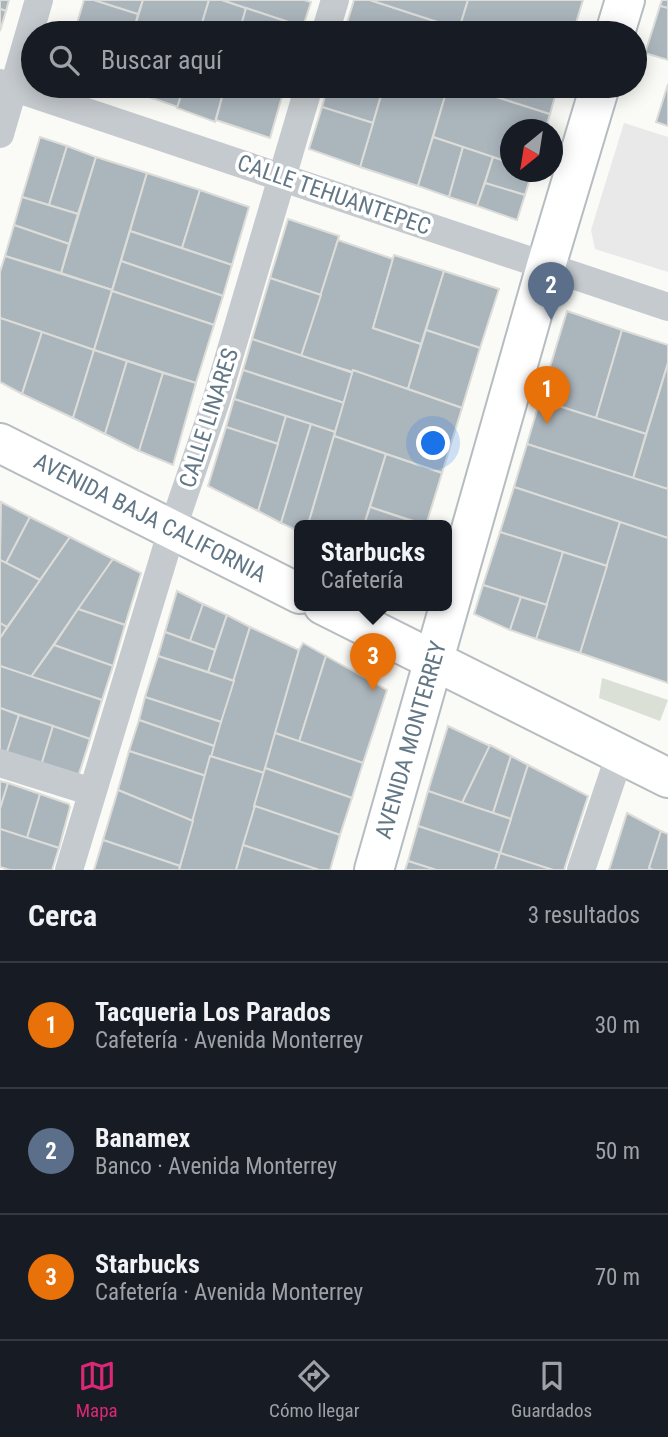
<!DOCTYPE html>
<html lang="es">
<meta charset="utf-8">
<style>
:root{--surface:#171b24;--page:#242831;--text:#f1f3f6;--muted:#9ea1a6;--line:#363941;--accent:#db2777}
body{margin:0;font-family:"Roboto Condensed",sans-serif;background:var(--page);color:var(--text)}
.compass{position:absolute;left:500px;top:119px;width:63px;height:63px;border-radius:50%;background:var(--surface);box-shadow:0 4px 18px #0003;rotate:210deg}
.you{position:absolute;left:434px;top:444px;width:24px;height:24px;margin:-18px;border:5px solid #fff;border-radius:50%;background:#1a73e8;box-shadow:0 0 0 10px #1a73e833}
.badge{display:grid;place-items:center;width:46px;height:46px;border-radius:50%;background:var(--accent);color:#fff;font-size:23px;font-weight:700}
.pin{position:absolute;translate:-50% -58px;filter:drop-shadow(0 2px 4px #0008)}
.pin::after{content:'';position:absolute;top:37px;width:24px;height:21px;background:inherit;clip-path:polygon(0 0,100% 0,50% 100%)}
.popup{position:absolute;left:294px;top:520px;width:158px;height:91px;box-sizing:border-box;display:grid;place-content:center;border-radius:10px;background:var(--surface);filter:drop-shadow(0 2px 5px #0005);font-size:23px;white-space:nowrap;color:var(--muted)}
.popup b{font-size:26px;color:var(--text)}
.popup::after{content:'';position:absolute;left:50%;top:100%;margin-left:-14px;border:14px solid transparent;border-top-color:var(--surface)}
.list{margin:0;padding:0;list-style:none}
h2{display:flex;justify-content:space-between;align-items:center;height:91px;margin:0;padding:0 28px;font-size:30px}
h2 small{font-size:23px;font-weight:400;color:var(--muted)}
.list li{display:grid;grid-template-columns:46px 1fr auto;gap:21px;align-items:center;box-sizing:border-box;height:126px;padding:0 28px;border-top:2px solid var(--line)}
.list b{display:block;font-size:26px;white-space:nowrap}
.list p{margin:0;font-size:23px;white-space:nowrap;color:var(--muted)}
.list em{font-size:23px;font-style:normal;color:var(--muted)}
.icon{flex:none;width:38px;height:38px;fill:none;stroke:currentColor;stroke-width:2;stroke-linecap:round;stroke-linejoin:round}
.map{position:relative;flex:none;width:668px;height:870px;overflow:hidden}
.search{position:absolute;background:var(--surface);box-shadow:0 4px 18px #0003;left:21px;right:21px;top:21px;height:77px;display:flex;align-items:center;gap:18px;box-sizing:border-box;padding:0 24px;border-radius:38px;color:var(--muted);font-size:26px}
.sheet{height:469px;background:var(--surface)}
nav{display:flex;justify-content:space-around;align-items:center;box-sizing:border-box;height:98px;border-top:2px solid var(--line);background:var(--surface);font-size:19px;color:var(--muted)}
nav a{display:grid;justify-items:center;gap:4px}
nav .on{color:var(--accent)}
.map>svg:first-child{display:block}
</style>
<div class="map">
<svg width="668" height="870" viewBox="0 0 668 870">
<rect width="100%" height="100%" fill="#fafaf7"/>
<!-- built -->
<path fill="#e8e9e8" d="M624,123L668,137V272L595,249L591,230Z"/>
<!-- green -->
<path fill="#dae0d6" d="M602,678L668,700L660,721L599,698Z"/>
<!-- building -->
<g fill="#abb5bc" stroke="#dcdcd9" stroke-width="2">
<path d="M0,0H9L6,11L0,9Z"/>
<path d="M84,0H94L138,14L133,33H74Z"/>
<path d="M94,0H143L138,14Z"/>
<path d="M143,0H209L199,33H133Z"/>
<path d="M209,0H222L246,8L239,33H199Z"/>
<path d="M222,0H304L311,2L303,27Z"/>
<path d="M354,0H370L459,29L457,33H344Z"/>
<path d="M370,0H468L459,29Z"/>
<path d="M468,0H583L573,33H490L461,23Z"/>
<path d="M662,0H668V8L660,6Z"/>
<path d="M660,6L668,8V60L645,53Z"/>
<path d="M246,8L303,27L302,33H239Z"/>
<path d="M0,9L6,11L0,31Z"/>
<path d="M461,23L490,33H457Z"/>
<path d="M668,84V126L656,122Z"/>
<path d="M117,86H184L178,107Z"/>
<path d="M184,86H225L215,122L177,108Z"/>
<path d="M225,86H285L270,138L216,120Z"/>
<path d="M328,86H352L381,95L373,123L322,107Z"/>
<path d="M352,86H384L381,95Z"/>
<path d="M384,86H448L418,186L360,167Z"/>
<path d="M448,86H462L550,114L545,130H510V163L433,137Z"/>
<path d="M462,86H558L550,114Z"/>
<path d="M322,107L373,123L360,167L309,149Z"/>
<path d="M40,137L67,146L49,205L22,197Z"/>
<path d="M433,137L463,147L449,197L418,186Z"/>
<path d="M67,146L96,157L78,214L49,205Z"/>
<path d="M463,147L493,157L477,206L449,197Z"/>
<path d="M96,157L147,173L112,290L61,273Z"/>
<path d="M493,157L510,163V172H532L525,195L485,183Z"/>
<path d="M147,173L200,190L182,248L130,231Z"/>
<path d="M485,183L525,195L517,220L477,206Z"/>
<path d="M200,190L249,207L232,265L182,248Z"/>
<path d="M22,197L78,214L69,244L14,225Z"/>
<path d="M288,219L339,236L321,295L270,278Z"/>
<path d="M14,225L69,244L61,273L5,256Z"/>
<path d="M130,231L232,265L223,296L121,261Z"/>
<path d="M338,240L393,259L373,328L421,344L408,389L301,356Z"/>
<path d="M394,255L444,271L421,344L373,328Z"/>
<path d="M5,256L112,290L94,350L0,318V272Z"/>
<path d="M121,261L223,296L214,325L112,291Z"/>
<path d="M444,271L499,289L480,348L426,330Z"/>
<path d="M270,278L321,295L301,356L252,339Z"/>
<path d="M112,291L214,325L196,383L94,350Z"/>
<path d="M567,311L622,330L596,418L540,400Z"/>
<path d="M0,318L42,332L22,394L0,382Z"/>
<path d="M426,330L480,348L462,408L408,389Z"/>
<path d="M622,330L668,345V363L646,434L596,418Z"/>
<path d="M42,332L94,350L73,418L22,394Z"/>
<path d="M252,339L353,373L344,403L243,370Z"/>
<path d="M94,350L127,361L105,434L73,418Z"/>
<path d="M127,361L163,373L139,451L105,434Z"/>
<path d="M668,363V486L667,489L633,478Z"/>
<path d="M243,370L344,403L335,432L234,399Z"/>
<path d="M353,370L462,408L442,473L334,436Z"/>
<path d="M163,373L196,383L173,465L139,451Z"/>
<path d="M234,399L286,416L278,444L226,427Z"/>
<path d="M540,400L646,434L633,478L527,444Z"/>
<path d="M286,416L311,424L281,523L258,511Z"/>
<path d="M311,424L335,432L308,525H300V532L281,523Z"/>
<path d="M226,427L278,444L258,511L208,486Z"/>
<path d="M334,436L386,454L364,525H308Z"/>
<path d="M527,444L668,489V538L514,487Z"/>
<path d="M386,454L442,473L426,525L370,507Z"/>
<path d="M514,487L620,522L607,566L500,532Z"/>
<path d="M1,502L30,517L6,563L0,560Z"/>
<path d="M370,507L423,525H364Z"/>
<path d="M30,517L70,537L40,580L6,563Z"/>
<path d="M620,522L668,538V683L580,653Z"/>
<path d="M500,532L563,552L547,605L483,585Z"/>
<path d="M70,537L113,559L31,677L0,666V638Z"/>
<path d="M563,552L607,566L580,653L536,639Z"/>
<path d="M113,559L141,573L125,625L78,609Z"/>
<path d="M0,560L40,580L7,627L0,623Z"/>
<path d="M483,585L521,597L510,630L474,614Z"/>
<path d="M177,591L203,604L190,641L165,632Z"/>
<path d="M521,597L547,605L536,639L510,630Z"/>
<path d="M203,604L227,615L215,650L190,641Z"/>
<path d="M78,609L125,625L113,666L54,645Z"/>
<path d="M227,615L250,627L234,681L208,672Z"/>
<path d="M0,623L7,627L0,638Z"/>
<path d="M250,627L299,650L264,773L210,756Z"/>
<path d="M165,632L215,650L208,672L158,656Z"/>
<path d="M303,643L326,656L299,742L275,733L299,650Z"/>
<path d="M54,645L113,666L102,700L31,677Z"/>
<path d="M158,656L234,681L221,722L145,697Z"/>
<path d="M326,656L387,690L363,763L299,742Z"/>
<path d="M0,666L102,700L90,739L0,708Z"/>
<path d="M145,697L221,722L214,746L139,720Z"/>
<path d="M0,708L19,715L6,757L0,756Z"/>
<path d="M19,715L53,726L40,770L5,758Z"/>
<path d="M139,720L214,746L206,776L129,751Z"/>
<path d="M53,726L90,739L77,780L40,769Z"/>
<path d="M448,726L490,746L462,803L428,791Z"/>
<path d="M275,733L363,763L352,798L265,768Z"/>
<path d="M490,745L511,756L493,813L462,803Z"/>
<path d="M129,751L206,776L193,821L118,790Z"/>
<path d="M210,756L264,773L255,806L236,870H179Z"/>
<path d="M511,756L528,765L511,819L493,813Z"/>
<path d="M528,765L588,796L564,870H553L500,853Z"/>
<path d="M265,768L352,798L340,835L254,806Z"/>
<path d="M0,781L8,783L0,809Z"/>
<path d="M8,783L40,794L27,838L0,829V809Z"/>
<path d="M118,790L193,821L180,866L103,840Z"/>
<path d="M428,791L511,819L500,853L418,826Z"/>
<path d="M40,794L69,804L70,807L59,848L27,838Z"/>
<path d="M255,806L340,835L330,870H319L243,845Z"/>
<path d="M627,813L661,831L649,868L653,870H609Z"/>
<path d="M418,826L500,853L495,870H436L408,861Z"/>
<path d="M0,829L59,848L52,870H10L0,867Z"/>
<path d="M661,831L668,834V870H653L649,868Z"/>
<path d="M103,840L180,866L179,870H94Z"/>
<path d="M243,845L319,870H236Z"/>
<path d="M500,853L553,870H495Z"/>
<path d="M408,861L436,870H405Z"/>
</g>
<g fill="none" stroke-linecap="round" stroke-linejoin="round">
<!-- primary casing -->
<g stroke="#b6bcc1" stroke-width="42">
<g id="primary">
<path d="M615,33L625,0"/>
<path d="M0,443L300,594"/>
<path d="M323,605L668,778"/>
<path d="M374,870L546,266L600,86"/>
</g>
</g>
<!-- street -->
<g stroke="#c5cace" stroke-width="28">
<path d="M325,33L335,0"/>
<path d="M0,83L668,307"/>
<path d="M0,134L39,0"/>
<path d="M0,763L92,792"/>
<path d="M69,870L172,530L216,401L309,86"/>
<path d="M581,870L620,754"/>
</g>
<!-- primary -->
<use href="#primary" stroke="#fff" stroke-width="38"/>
</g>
<g text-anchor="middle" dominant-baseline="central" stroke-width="7" stroke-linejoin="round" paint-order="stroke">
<!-- street labels -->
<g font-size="23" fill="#627786" stroke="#fff">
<text transform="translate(334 195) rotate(19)">CALLE TEHUANTEPEC</text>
<text transform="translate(209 418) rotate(-72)">CALLE LINARES</text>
<text transform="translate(150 518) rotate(27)">AVENIDA BAJA CALIFORNIA</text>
<text transform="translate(411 740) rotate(-74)">AVENIDA MONTERREY</text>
</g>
</g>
</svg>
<svg class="compass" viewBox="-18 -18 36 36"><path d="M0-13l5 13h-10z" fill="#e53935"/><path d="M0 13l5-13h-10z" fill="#9ea1a6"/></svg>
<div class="you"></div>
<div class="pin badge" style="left:547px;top:424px;background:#e8710a">1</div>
<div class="pin badge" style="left:551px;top:320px;background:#5c6f8a">2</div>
<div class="pin badge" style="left:373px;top:691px;background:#e8710a">3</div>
<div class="popup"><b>Starbucks</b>Cafetería</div>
<div class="search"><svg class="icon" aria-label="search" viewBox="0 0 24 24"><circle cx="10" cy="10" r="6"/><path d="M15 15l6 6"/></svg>Buscar aquí</div>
</div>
<section class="sheet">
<h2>Cerca<small>3 resultados</small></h2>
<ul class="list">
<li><span class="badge" style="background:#e8710a">1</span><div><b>Tacqueria Los Parados</b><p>Cafetería · Avenida Monterrey</p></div><em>30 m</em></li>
<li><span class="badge" style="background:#5c6f8a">2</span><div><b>Banamex</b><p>Banco · Avenida Monterrey</p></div><em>50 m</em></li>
<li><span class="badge" style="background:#e8710a">3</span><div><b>Starbucks</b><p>Cafetería · Avenida Monterrey</p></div><em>70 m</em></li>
</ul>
</section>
<nav>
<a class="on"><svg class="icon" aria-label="map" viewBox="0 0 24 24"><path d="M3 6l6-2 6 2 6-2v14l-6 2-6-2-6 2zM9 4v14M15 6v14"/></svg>Mapa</a>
<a><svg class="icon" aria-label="directions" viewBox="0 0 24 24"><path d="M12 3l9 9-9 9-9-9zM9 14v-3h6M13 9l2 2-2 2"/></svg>Cómo llegar</a>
<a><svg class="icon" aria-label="saved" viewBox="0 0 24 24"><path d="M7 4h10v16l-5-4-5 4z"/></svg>Guardados</a>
</nav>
